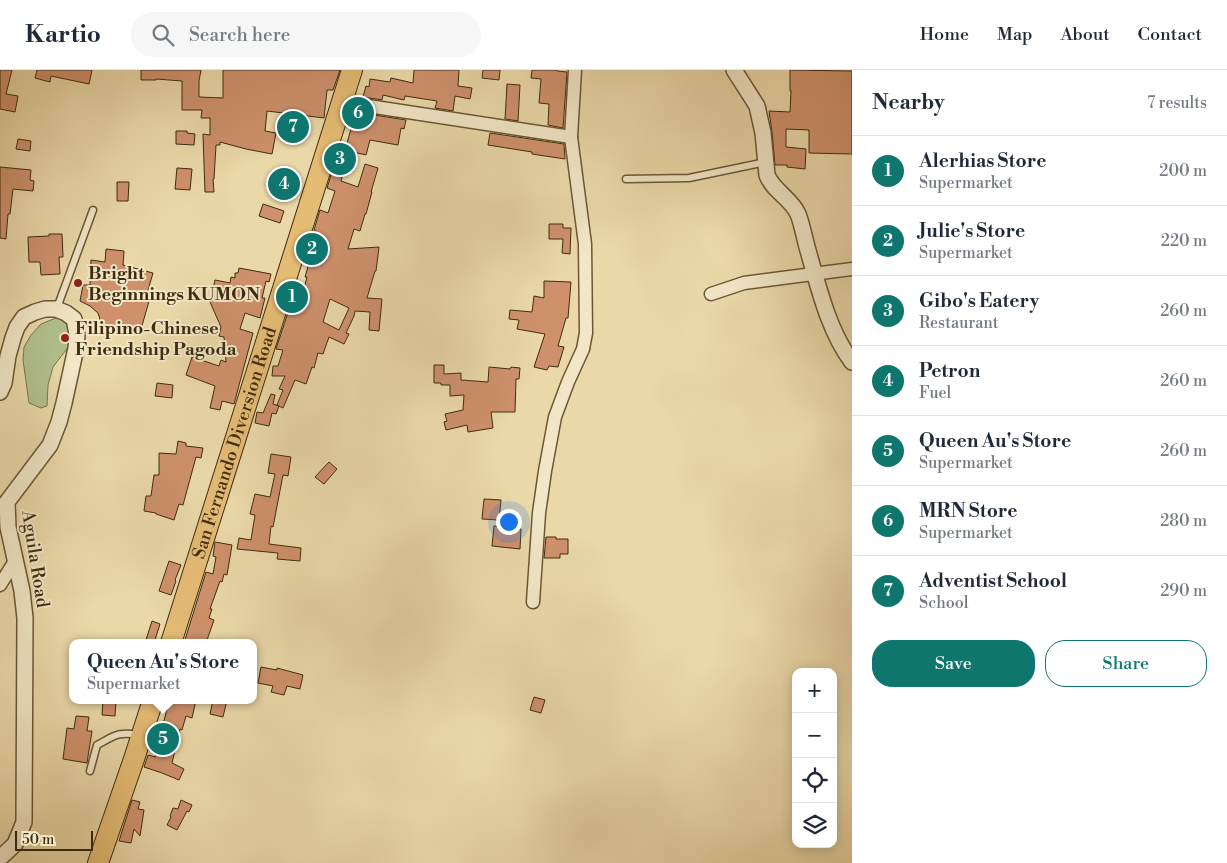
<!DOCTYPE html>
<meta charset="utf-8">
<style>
:root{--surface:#fff;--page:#f6f6f7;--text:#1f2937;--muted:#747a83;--line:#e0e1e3;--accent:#0f766e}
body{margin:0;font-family:"Libre Bodoni",serif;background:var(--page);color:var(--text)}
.controls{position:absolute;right:15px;bottom:15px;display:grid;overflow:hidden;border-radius:10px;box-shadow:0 2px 12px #0003}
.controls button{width:45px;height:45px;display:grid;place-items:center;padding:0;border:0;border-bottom:1px solid var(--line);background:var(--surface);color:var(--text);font:25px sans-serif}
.scale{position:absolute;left:15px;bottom:12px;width:78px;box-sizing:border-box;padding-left:5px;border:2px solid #3f2c0f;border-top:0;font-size:14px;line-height:18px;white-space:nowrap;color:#3f2c0f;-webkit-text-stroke:4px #f1e6c6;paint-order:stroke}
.you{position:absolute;left:508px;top:451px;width:18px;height:18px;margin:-12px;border:4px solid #fff;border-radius:50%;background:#1a73e8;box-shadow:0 0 0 8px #1a73e833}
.badge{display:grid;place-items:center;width:32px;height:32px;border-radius:50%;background:var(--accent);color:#fff;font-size:16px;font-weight:700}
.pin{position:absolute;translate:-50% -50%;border:2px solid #fff;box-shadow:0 1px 5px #0006}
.popup{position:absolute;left:69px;top:569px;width:188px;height:65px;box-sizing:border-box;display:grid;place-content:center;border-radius:10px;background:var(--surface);filter:drop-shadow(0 1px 4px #0005);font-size:16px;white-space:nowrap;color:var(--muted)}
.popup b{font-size:19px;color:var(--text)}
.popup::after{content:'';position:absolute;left:50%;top:100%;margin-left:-10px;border:10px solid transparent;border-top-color:var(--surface)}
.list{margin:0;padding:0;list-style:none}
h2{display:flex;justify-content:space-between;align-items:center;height:65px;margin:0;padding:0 20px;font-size:21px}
h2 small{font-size:16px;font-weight:400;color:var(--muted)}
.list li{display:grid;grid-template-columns:32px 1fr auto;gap:15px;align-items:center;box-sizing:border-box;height:70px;padding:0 20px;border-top:1px solid var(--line)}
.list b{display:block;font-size:19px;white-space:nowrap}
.list p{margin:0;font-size:16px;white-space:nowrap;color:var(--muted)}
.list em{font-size:16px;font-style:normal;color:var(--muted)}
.actions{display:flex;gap:10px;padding:15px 20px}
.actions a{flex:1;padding:11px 0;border:1px solid var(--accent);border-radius:20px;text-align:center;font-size:18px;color:var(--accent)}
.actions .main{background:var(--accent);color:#fff}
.icon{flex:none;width:28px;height:28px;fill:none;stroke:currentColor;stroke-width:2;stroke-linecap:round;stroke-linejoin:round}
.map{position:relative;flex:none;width:852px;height:793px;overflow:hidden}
header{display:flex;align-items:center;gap:30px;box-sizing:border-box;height:70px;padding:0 25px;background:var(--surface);border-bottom:1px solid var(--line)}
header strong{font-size:24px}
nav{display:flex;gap:28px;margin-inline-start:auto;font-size:18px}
.search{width:350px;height:45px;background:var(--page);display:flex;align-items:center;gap:12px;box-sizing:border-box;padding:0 18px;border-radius:28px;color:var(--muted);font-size:19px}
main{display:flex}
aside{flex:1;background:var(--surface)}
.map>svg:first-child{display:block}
</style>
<header>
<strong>Kartio</strong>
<div class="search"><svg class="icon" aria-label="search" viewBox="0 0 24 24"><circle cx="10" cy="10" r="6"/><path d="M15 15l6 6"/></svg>Search here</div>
<nav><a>Home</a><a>Map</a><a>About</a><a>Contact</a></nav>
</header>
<main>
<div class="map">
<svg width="852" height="793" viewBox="0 0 852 793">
<rect width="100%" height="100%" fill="#ead8a8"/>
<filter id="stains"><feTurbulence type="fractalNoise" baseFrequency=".004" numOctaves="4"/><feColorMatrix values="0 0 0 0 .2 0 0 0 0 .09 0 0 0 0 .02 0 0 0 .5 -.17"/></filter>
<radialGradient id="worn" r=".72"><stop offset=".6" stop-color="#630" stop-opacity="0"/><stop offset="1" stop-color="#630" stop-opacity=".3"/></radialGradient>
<!-- green -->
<path fill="#b1c08c" stroke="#78764e" d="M56,248H64L70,252L69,276L53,297L48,315L47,336L41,338L29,333L23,290L24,277L31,265L41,254Z"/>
<!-- building -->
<g fill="#ce916c" stroke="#3f2c0f" fill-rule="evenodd">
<path d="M0,0H12L6,24L18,26L15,42L0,39Z"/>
<path d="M37,0H92L89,14L51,6L50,12L35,8Z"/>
<path d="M141,0H201L199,11V27L223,28V0H340L333,20H327L324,48L267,41L265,61L276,63L272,84L246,79L220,72V75H216L214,109H213L214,122H205L203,64L210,65V48H201L202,40H182V11L156,9V10H141Z"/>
<path d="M414,0H459L458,16L472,18L470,29L455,26L453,41L435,38L437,31L405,26L404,30L383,25L382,30L363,27L366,16L369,17L370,9L390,12L391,8L413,13Z"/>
<path d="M483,0H500L499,10L482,8Z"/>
<path d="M532,0H557V1L567,2L563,58L548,55L549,34L539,33L541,9L531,8Z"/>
<path d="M790,0L852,1V84L809,83V60L786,59V77L806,79L805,99L787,97V95H775L772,62L769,41L790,42L791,21H790Z"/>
<path d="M507,14L520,15L518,51L505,49Z"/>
<path d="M356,42L406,50L404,59L401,58L398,75L370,70L366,85L345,80Z"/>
<path d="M176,61H187V63L195,64L194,75L176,74Z"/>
<path d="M490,63L564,74L565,89L532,84V82L488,75Z"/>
<path d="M18,69L31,71L30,81L16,79Z"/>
<path d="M338,83L348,86L341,111L358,117L365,94L378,98L371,122H372L366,144H365L360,161L354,159L348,179L379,177L376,201H375L367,228L382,229L379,261L369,260L370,242L355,241L354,246L346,263L349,264L344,274L329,267L323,284L318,283L314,298L312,297L306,314L295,310L283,338L277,335L283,320L279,319L285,306H272L273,296H278L283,280L276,279L294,224L302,226L307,207H305L312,183L308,181L316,161L314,160L320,140L328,143L335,121L327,118ZM330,229L349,238L339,260L323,252Z"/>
<path d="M0,97L31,100L30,110L34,111L33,121L13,119L10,144H8L6,169L0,168Z"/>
<path d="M177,98L192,99L190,120L175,119Z"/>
<path d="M274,103L299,111L294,124L270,117Z"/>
<path d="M117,112H129L128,131H117Z"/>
<path d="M263,134L284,141L280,153L259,146Z"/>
<path d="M549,154H563V158H571L570,184L562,183L563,169H549Z"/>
<path d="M49,164H62L63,187H59L60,204L41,205L40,192H29L28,167L49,166Z"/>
<path d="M106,179L124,181L123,195L153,203L146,227L150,228L141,259L122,254L103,259L98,243L90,236L80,231L83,215H90L91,190L105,192Z"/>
<path d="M239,198L271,204L269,212L266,211L262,228H265L260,248L245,243L240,259L253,263L234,334L222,331L220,340L210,338L215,316L186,305L192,287L219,296L221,290L226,292L224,267L219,266L221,257L210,232L215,210L230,213L231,207L235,208V203H238Z"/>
<path d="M544,211L571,212L568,248H566L558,276L564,277L558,297L549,296L547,300L534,297L545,264L517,259L519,250L509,249L510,240L532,242L534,226L544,228Z"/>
<path d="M434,295H444V304L461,303V310L488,312L489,297L510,299L511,297L520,298L519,309H516L515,342H491L493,358L468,362L467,355L446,360L444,352L447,351L445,344L463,340L464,325L450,326V315H441V313H434Z"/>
<path d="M157,313L173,315L172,328L155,326Z"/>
<path d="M271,324L275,325L273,334L279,336L276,344L272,343L269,356L255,353L257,342L263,343Z"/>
<path d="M178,371L186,373V376L203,378L201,388L196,387L183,435L179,434L174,450L156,444V443L144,441L146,426H151L154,405H159V383L176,384Z"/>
<path d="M271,384L291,387L288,406L283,405L273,457L271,456L269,474L301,478L300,491L277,489L278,483L237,479L239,468L251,470L255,445L250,444L255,424L270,427L275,404L268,403Z"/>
<path d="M329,392L337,399L324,414L315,407Z"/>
<path d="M484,429L501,430L499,450L482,449Z"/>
<path d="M494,456L521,459L520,479L492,476Z"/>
<path d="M546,467H556V469H568V484H560V488H544Z"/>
<path d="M215,472L232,475L227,505L224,504L222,512L220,511L210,539H212L209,548L214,550L206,573H184L206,502L213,504L216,487L213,486Z"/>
<path d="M169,491L181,495L175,510L176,511L171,525L159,521Z"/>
<path d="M152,551L160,554L154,573H145Z"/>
<path d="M261,597L277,600V598L303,605L300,619L287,616L284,625L271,622L273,616L258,613Z"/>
<path d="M534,627L545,630L541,643L530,640Z"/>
<path d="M103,630H116L115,646L102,645Z"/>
<path d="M165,630H196L192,648L186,646L182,660L180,659L172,693L184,699L179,710L162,703L144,697L148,685L155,687L167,639L163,638Z"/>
<path d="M213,630H227L223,647L210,644Z"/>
<path d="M76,646L89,647L87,661H92L87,693L63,689L67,658L74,659Z"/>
<path d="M132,730L140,732L138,739L144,740L140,766L134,759L131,773L119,771Z"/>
<path d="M181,730L192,735L189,742L187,741L177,760L167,755L171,747L170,746L173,738L178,739Z"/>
</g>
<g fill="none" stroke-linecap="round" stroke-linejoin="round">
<!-- service casing -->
<g stroke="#6a5735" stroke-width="9">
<g id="service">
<path d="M626,109L689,108L766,92"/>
<path d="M57,238L93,140"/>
<path d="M90,701L97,675C114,666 119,661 138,665"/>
</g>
</g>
<!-- minor casing -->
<g stroke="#6a5735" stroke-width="15">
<g id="minor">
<path d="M342,32L571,67"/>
<path d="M711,224L744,213L852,199"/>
<path d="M0,515L15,491"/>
<path d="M533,532L539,443L545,401L555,347L568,312L583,279L586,263L585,174L571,67L575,0"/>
</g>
</g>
<!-- tertiary casing -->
<g stroke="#6a5735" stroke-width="18">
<g id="tertiary">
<path d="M734,0L757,36L763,63L767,105C773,121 791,128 798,144C802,154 804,166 807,177C818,215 828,260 852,292"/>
<path d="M0,322L4,313L8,286L13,268L17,257L24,247L35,242L45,239H56L66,243L74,249L77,264L76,278L64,333L59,352L50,375L7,432L8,457L22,521L25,548L24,752L15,774L0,788"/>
</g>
</g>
<!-- trunk casing -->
<g stroke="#3f2c0f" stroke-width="22">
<g id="trunk">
<path id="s1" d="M171,573L352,0"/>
<path d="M98,793L134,689L153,630"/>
</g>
</g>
<!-- service -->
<use href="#service" stroke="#f1e6c6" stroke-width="6"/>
<!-- minor -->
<use href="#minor" stroke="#f1e6c6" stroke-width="12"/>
<!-- tertiary -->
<use href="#tertiary" stroke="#f1e6c6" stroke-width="15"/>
<!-- trunk -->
<use href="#trunk" stroke="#e5bc74" stroke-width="20"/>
</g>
<!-- markers -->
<g fill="#8f2418" stroke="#f1e6c6" stroke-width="2">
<circle cx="78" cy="213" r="5"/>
<circle cx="65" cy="268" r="5"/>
</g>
<g text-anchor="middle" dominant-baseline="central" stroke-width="4" stroke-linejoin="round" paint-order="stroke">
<!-- poi labels -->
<g font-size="18" font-weight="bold" fill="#3f2c0f" stroke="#f1e6c6" text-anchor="start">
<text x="88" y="203">Bright<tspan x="88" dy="21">Beginnings KUMON</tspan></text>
<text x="75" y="258">Filipino-Chinese<tspan x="75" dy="21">Friendship Pagoda</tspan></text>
</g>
<!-- street labels -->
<g font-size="18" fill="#3f2c0f" stroke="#f1e6c6">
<text stroke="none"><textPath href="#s1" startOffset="210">San Fernando Diversion Road</textPath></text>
<text transform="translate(35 489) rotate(81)">Aguila Road</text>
</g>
</g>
<rect width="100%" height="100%" filter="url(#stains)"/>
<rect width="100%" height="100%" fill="url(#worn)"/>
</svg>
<div class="controls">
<button>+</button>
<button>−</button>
<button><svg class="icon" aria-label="locate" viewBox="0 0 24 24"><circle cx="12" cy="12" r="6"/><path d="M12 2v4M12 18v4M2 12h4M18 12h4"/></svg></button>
<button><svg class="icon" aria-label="layers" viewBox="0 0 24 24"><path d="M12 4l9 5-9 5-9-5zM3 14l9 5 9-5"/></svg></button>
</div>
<div class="scale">50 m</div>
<div class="you"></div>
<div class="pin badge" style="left:292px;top:227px">1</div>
<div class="pin badge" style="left:312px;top:179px">2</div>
<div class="pin badge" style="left:340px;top:89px">3</div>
<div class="pin badge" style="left:284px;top:114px">4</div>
<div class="pin badge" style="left:163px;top:669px">5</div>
<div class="popup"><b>Queen Au's Store</b>Supermarket</div>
<div class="pin badge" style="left:358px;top:43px">6</div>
<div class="pin badge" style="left:293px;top:57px">7</div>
</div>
<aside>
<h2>Nearby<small>7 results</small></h2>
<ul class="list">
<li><span class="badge">1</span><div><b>Alerhias Store</b><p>Supermarket</p></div><em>200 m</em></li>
<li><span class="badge">2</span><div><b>Julie's Store</b><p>Supermarket</p></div><em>220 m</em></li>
<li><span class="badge">3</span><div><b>Gibo's Eatery</b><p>Restaurant</p></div><em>260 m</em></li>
<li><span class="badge">4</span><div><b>Petron</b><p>Fuel</p></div><em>260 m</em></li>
<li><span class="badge">5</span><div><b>Queen Au's Store</b><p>Supermarket</p></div><em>260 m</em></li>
<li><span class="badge">6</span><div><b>MRN Store</b><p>Supermarket</p></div><em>280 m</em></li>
<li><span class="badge">7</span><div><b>Adventist School</b><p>School</p></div><em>290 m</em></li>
</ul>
<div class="actions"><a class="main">Save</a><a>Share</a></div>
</aside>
</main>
